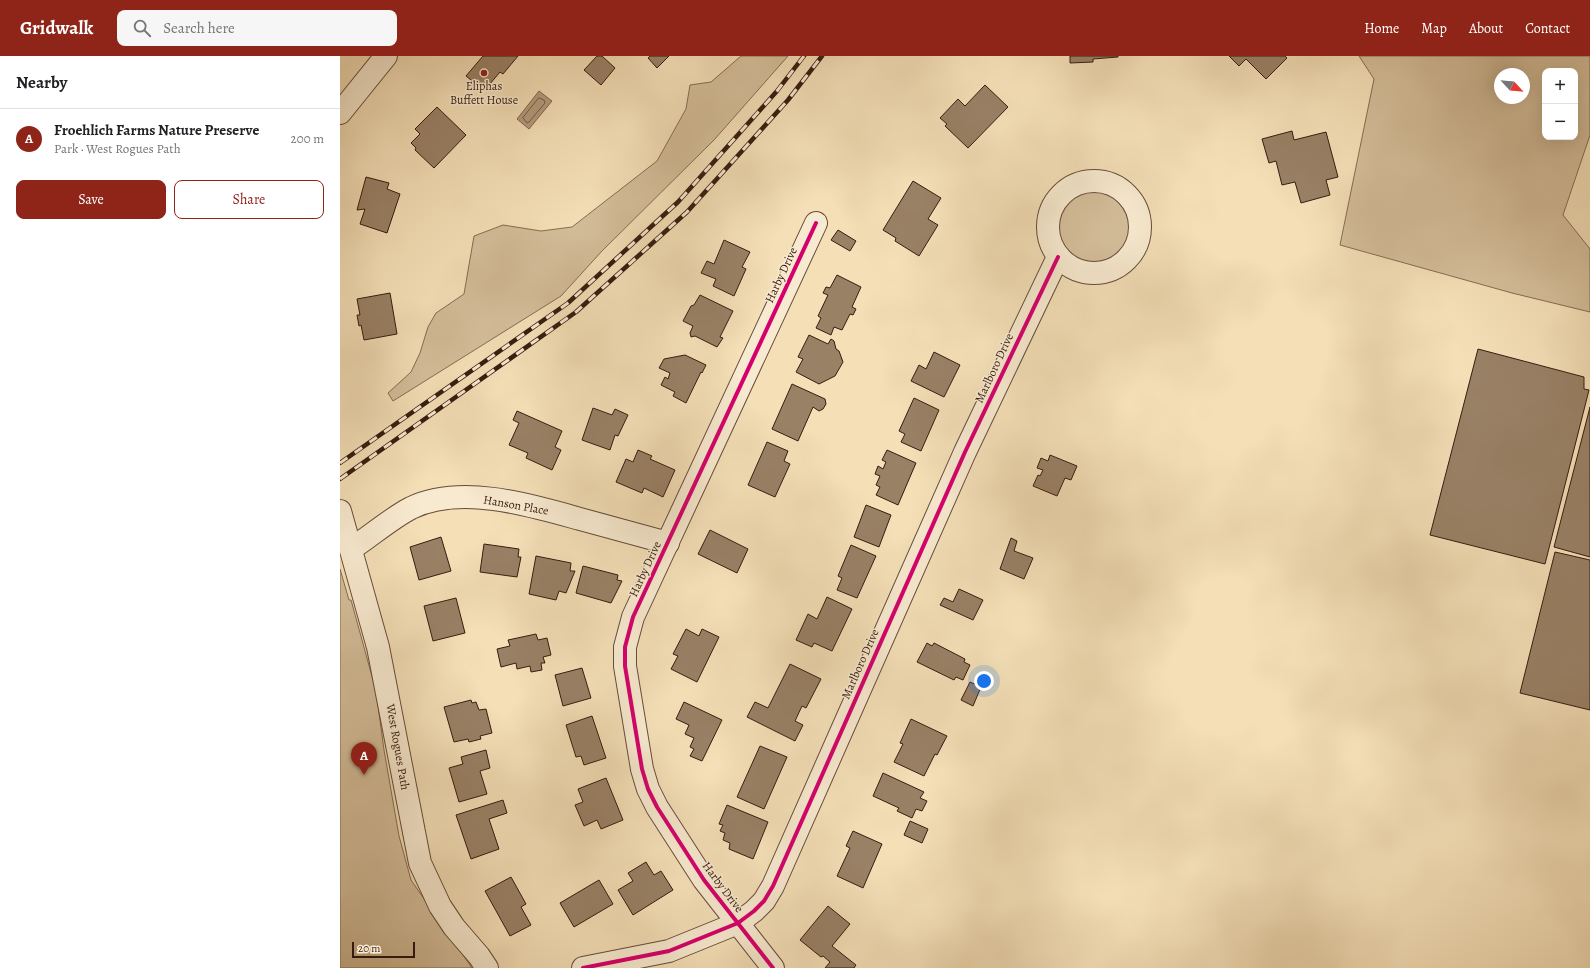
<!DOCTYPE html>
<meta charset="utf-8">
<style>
:root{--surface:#fff;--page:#f6f6f6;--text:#202124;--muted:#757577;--line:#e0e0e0;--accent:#8f2418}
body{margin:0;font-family:Alegreya,serif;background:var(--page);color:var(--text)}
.controls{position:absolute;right:12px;top:12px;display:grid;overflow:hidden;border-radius:8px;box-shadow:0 4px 16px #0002}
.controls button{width:36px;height:36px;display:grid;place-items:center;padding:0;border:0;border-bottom:1px solid var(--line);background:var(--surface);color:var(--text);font:20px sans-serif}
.compass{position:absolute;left:1154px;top:12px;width:36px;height:36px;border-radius:50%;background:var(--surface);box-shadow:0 4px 16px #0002;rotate:116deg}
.scale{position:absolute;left:12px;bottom:10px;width:63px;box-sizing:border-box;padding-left:4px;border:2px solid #371b0f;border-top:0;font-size:11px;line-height:14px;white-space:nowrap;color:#371b0f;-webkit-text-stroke:3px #f8ead0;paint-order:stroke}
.you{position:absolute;left:644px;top:625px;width:14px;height:14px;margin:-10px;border:3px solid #fff;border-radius:50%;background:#1a73e8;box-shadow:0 0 0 6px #1a73e833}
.badge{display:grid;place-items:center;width:26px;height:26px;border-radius:50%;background:var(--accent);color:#fff;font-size:13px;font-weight:700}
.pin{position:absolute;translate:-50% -33px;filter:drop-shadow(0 1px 2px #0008)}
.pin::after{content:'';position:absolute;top:21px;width:14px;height:12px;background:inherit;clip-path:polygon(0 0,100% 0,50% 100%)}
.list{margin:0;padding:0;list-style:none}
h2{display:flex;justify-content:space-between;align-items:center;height:52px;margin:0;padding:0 16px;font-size:17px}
h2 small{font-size:13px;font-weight:400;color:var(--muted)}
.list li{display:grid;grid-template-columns:26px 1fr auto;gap:12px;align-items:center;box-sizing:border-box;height:60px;padding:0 16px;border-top:1px solid var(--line)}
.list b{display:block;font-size:15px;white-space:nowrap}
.list p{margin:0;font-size:13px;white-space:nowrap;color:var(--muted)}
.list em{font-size:13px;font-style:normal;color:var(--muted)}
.actions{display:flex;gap:8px;padding:12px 16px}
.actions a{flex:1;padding:9px 0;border:1px solid var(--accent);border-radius:8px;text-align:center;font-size:14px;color:var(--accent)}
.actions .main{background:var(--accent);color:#fff}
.icon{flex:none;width:22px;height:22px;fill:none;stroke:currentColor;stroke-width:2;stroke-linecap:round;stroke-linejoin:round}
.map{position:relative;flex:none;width:1250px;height:912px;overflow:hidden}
header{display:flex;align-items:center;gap:24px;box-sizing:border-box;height:56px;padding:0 20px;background:var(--accent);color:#fff}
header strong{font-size:19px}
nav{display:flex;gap:22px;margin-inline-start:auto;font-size:14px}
.search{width:280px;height:36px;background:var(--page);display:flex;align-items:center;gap:10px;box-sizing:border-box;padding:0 14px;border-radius:8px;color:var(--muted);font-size:15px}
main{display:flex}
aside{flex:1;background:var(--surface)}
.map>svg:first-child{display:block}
</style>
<header>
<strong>Gridwalk</strong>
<div class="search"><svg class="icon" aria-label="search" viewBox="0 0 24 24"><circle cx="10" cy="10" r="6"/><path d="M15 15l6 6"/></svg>Search here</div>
<nav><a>Home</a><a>Map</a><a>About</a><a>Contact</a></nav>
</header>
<main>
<aside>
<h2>Nearby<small></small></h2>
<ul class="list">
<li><span class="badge">A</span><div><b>Froehlich Farms Nature Preserve</b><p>Park · West Rogues Path</p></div><em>200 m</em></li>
</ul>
<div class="actions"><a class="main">Save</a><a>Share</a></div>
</aside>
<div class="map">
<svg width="1250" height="912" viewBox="0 0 1250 912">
<rect width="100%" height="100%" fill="#f4dfb7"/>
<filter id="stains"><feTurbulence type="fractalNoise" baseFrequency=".005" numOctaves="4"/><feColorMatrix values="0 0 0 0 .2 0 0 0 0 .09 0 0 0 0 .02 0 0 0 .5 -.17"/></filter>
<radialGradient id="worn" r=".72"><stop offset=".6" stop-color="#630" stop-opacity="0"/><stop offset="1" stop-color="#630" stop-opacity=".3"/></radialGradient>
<!-- green -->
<g fill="#d4be9a" stroke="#866c54" fill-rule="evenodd">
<path d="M401,0H448L374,84L262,195L221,240L53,345L48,337L71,316L80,297L88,271L96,257L124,238L134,180L163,169L201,175L232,171L317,105L346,53L350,29L371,26Z"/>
<path d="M1019,0H1250V79L1223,159L1250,193V256L1172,237L1000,189L1034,23ZM1205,15H1235V81H1205ZM1160,18H1184V42H1160Z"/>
<circle cx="755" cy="171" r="42"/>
<path d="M0,513L9,544H11L36,635L44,694L59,780L71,824L132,912H0Z"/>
</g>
<!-- water -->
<path fill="#b49c7e" stroke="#826852" d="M199,35L212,45L189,73L177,63Z"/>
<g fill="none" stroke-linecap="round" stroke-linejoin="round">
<!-- shore -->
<path stroke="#765c46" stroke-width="1" d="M199,42L204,44L205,47L189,66L187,67L183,62Z"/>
</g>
<!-- building -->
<g fill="#998166" stroke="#371b0f">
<path d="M143,0H178L163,18L160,16L149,29L147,27L142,33L126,20Z"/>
<path d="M257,0H262L275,12L261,29L244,14Z"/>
<path d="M310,0H329L317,12L308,2Z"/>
<path d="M730,0H778V1L753,3V6L730,7Z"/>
<path d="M889,0H945L947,2L926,23L906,3L899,10Z"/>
<path d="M645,29L668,51L628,92L605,70L607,68L600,62L618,43L625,50Z"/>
<path d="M97,51L126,79L94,112L75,94L76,92L71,87L80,78L75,73Z"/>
<path d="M952,75L954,84L986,76L998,121L986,124L990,139L961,147L955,126L942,129L936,105L929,107L922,83Z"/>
<path d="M26,121L49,127L47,133L60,138L47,177L20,168L25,153L17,154Z"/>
<path d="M573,125L601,142L588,163L598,169L579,200L555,185L556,182L543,174Z"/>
<path d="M498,174L516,185L510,195L491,184Z"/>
<path d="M384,184L410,196L402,211L406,213L394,240L373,230L376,223L361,217L367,205L374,208Z"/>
<path d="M497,219L521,231L512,251L516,253L513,259L510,258L502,274L494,271L491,279L476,272L481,262L478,260L488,239L483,237L486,231L490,232Z"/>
<path d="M50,237L57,278L24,284L21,269L19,270L17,259H20L17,243Z"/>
<path d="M360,239L393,255L380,281L383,282L377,291L355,280L351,281L350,277L353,270L343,265L351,250L354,249Z"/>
<path d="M469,279L488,288L491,283L494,285L496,293L499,295L503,306L495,320L479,328L456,316L463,303L458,301Z"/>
<path d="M1138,293L1244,321V333L1249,334L1205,508L1090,479Z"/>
<path d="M594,296L620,309L604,341L571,325L579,309L586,313Z"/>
<path d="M345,299L366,309L362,317L361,316L346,347L333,340L335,336L321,329L325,321L328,323L330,317L319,312L324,303Z"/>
<path d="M452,328L485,343L486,348L483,353L479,355L473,351L458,385L432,373Z"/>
<path d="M574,342L599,354L581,395L561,386L565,378L559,375Z"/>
<path d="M1250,351V501L1214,491Z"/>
<path d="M253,352L272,359L275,353L288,359L278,380L275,379L270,394L242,384Z"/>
<path d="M177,355L222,375L215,391L221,394L212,414L186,402L188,397L169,389L179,367L173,364Z"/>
<path d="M427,386L448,395L444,405L450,408L435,441L408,429Z"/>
<path d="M298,394L312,400L310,403L335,414L323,441L304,432L302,437L276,426L286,403L293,406Z"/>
<path d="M547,394L576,407L558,449L536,439L540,431L536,429L540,420L535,418L538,410L543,413L546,406L542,404Z"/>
<path d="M710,399L737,410L731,424L725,422L717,440L693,430L698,419L700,420L703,414L697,412L701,402L708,405Z"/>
<path d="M526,449L551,459L539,491L514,481Z"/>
<path d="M370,474L408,493L397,517L358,498Z"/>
<path d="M101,481L111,515L79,524L70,491Z"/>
<path d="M671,482L677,485L674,495L693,502L684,523L660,513Z"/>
<path d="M144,488L179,493L178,501H181L177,521L140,516Z"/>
<path d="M511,489L536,500L517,542L497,534L502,522L498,520Z"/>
<path d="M1215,496L1250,504V654L1180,637Z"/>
<path d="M196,500L231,507L230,515H235L226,537L219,535L216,544L189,538Z"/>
<path d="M243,510L278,519L277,524L282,525L271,547L236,537Z"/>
<path d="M619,533L643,544L633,564L600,549L604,542L613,546Z"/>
<path d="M487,541L512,553L492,595L474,587L472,591L456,584L468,558L477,563Z"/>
<path d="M116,542L125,577L93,585L84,550Z"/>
<path d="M346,573L359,580L362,573L379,581L357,626L331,613L338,600L333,598Z"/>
<path d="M196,578L198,584L207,582L211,599L203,601L205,607H201L202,614L191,616L190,610L177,613L176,607L161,611L157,593L170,590L168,584Z"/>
<path d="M587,587L592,590L594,587L625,603L624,606L630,609L623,624L616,621L614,624L577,606Z"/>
<path d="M450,608L481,623L466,652L462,650L455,665L463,669L455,685L407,661L415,646L428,652Z"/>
<path d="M242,612L251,642L223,650L215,619Z"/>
<path d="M630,626L641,631L633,650L621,644Z"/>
<path d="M131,644L132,647L136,646L139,654L146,653L152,677L140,680L141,683L129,686L128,683L114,686L104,651Z"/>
<path d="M344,646L382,664L362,705L350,700L354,693L350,691L354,682L345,678L349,669L336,663Z"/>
<path d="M252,660L266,702L244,709L241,700L236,701L226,669Z"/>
<path d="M571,663L607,680L597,699L595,698L584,720L554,706L563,688L560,687Z"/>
<path d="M420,690L447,701L424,753L397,741Z"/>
<path d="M146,694L150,712L140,715L147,738L119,746L109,712L123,708L121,701Z"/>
<path d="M543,717L584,736L580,742L587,745L582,755L576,753L572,762L557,755L559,752L533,740Z"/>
<path d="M266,722L283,764L261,773L257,764L244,770L235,749L243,746L238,733Z"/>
<path d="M163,744L167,757L149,763L159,793L131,803L116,759Z"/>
<path d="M387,749L428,766L413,803L389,793L390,787L383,784L385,777L380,775L383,769L379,768Z"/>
<path d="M570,765L588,773L582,787L564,779Z"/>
<path d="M513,775L542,788L523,832L497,820L510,792L506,790Z"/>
<path d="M306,806L314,819L321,815L333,834L293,859L278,834L293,825L288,817Z"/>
<path d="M171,821L186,848L181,851L191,869L170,880L145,835Z"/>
<path d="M259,824L273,848L234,871L220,847Z"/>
<path d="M488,850L510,868L492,890L516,909L514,912H485L490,906L483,900L481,901L460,884Z"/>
</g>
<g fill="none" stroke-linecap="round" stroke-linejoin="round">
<!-- minor casing -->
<g stroke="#664c39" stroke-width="24">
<g id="minor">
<path d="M0,57L46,0"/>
<circle cx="754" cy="171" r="46"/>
<path d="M0,455L38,591L80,807L100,850L114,871L139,900L147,912"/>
<path d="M11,493C31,480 50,463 71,452C121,428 190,449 240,463C269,471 298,479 328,487"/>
<path d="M243,912L329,895L398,867L414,855L424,845L433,830L625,396L718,201"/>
<path d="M433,912L364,824L317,751L308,733L302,713L285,610V591L293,561L476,167"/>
</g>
</g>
<!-- minor -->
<use href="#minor" stroke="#f8ead0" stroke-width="22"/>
<!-- rail casing -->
<g stroke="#371b0f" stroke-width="4.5">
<g id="rail">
<path d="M0,407L228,247L338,146L437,35L464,0"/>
<path d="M0,423L236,256L347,156L448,44L482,0"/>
</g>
</g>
<!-- rail -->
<use href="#rail" stroke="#f8ead0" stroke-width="3" stroke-dasharray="9" stroke-linecap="butt"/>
<!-- cycleway casing -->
<g stroke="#f8ead0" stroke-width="6">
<g id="cycleway">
<path d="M243,912L329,895L398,867L414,855L424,845L433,830L625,396L718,201"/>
<path d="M433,912L364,824L317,751L308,733L302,713L285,610V591L293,561L476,167"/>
</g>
</g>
<!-- cycleway -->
<use href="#cycleway" stroke="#d6006c" stroke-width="4"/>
</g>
<!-- markers -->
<circle fill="#8f2418" stroke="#f8ead0" stroke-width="1.5" cx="144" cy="17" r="4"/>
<g text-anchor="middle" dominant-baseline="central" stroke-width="3" stroke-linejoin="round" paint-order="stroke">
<!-- poi labels -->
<g font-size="12" fill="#371b0f" stroke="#f8ead0">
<text x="144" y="30">Eliphas<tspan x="144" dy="14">Buffett House</tspan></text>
</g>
<!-- street labels -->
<g font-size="12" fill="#371b0f" stroke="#f8ead0">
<text transform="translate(441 219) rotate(-65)">Harby Drive</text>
<text transform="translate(654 312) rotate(-65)">Marlboro Drive</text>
<text transform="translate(176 449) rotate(10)">Hanson Place</text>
<text transform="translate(305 513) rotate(-65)">Harby Drive</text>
<text transform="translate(520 608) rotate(-66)">Marlboro Drive</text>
<text transform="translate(58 691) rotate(80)">West Rogues Path</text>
<text transform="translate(383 831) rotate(53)">Harby Drive</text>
</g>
</g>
<rect width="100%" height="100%" filter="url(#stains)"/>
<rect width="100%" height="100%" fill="url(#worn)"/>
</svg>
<div class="controls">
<button>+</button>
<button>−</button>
</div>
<svg class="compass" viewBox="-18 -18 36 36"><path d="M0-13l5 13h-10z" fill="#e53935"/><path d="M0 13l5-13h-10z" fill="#757577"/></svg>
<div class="scale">20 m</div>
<div class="you"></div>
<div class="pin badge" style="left:24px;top:719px">A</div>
</div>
</main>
